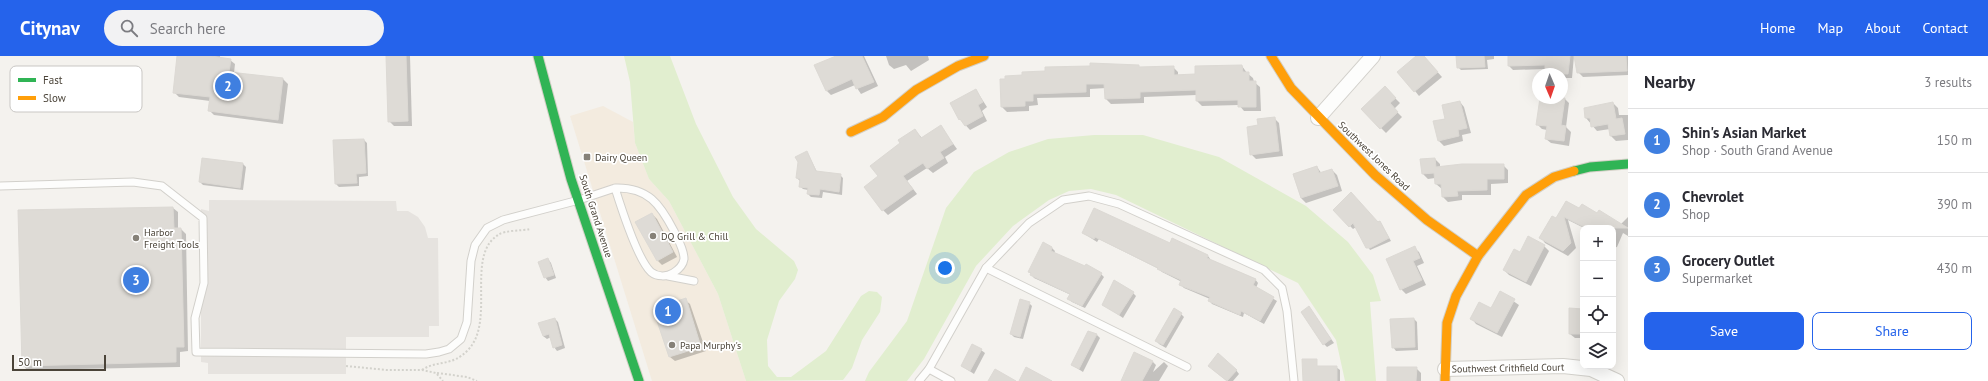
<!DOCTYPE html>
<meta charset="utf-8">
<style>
:root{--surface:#fff;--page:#f2f2f3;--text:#2b2b33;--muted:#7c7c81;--line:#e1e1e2;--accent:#2563eb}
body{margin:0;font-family:"PT Sans",sans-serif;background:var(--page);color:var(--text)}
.controls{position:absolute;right:12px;bottom:12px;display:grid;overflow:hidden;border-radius:8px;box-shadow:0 4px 16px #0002}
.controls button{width:36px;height:36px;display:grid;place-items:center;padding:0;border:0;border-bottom:1px solid var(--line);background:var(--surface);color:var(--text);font:20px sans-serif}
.compass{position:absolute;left:1532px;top:12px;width:36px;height:36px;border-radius:50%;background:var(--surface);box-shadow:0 4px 16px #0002;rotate:178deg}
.scale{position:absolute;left:12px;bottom:10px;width:94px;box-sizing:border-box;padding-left:4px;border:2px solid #4b4439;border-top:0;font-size:11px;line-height:14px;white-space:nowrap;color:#4b4439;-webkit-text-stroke:3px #fff;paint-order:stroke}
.you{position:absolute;left:945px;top:212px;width:14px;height:14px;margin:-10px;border:3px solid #fff;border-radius:50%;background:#1a73e8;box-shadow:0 0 0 6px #1a73e833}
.badge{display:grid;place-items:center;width:26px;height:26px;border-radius:50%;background:var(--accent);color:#fff;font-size:13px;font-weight:700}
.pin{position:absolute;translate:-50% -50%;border:2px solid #fff;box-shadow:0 1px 4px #0006}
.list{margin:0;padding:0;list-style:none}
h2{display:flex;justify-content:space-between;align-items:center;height:52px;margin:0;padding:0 16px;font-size:17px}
h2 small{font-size:13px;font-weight:400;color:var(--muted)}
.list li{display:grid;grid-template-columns:26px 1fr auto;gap:12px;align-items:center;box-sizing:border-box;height:64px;padding:0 16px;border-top:1px solid var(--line)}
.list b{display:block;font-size:15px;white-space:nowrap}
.list p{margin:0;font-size:13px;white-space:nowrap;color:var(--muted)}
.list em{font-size:13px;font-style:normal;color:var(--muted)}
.actions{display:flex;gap:8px;padding:12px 16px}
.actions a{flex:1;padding:9px 0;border:1px solid var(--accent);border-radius:8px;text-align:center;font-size:14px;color:var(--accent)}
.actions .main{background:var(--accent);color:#fff}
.icon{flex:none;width:22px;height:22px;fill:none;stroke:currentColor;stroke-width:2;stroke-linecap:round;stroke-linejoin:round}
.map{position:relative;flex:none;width:1628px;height:325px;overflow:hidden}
header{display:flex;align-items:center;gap:24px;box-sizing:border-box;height:56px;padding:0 20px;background:var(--accent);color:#fff}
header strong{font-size:19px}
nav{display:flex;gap:22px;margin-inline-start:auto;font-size:14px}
.search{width:280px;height:36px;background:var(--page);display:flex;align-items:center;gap:10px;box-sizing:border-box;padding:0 14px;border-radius:22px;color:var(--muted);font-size:15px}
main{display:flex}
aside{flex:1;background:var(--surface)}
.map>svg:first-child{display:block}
</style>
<header>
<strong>Citynav</strong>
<div class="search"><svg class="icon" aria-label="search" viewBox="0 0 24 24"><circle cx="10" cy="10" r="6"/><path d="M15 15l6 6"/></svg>Search here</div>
<nav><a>Home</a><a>Map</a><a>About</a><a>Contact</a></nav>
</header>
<main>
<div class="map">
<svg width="1628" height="325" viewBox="0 0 1628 325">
<rect width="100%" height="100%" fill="#f4f2ee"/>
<!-- commercial -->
<path fill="#f3ebdf" d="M603,50L633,66L635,87L649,123L669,145L718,238L746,325H652L570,60Z"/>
<!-- green -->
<g fill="#e1eecf">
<path d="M624,0H670L696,68L733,141L756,173L794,205L798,214L795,223L779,245L767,284L768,310L777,321H791L826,295L861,240L869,235L877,236L882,241L880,256L862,284L852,312L843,324L746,325L718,238L669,145L649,123L635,87L630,26Z"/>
<path d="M1094,79H1143L1219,101L1306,150L1348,186L1373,219L1381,245L1370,246L1376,325H1345L1336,284L1298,227L1116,139L1091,133L1069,135L1049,144L1013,170L976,210L924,303L907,325H865L869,316L907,265L946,152L974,116L1009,96L1048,83Z"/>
</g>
<!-- parking -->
<path fill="#e6e3df" d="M209,144L396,145L397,155H408L418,161L425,171L428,182H438L439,270H429V281H346V318H208V307L201,306V153L209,155Z"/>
<!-- shadow -->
<g fill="#0003">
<path d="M178,0H220V2L230,4L235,8L234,17L283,23L288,28L283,68L214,59L209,54L210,45L179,41L174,36Z"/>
<path d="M387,0H410L412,70H394L389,65Z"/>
<path d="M839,0H864L878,30L861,38L855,29L831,39L826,34Z"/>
<path d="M886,0H928L929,4L911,15L906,9L894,13L889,9Z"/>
<path d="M1417,0H1423L1442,21L1419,40L1415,35Z"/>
<path d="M1457,0H1494V3L1487,4L1488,13L1461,14L1458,11Z"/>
<path d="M1509,0H1574L1572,22H1562V18H1550L1546,13L1513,14L1509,10Z"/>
<path d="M1575,0H1628V19L1583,21L1578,16Z"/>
<path d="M1091,8L1138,10L1141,12L1173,11L1178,16V20L1196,19L1242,10L1247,17L1253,22L1254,26L1260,31L1261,55H1244L1239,49L1202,50L1197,45V39L1144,41V47L1111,48L1106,43V32L1090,33V41L1037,42L1038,49L1029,50V55L1007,56L1002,51L1023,20L1091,11Z"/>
<path d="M1385,32L1400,47L1394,53L1402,61L1386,77L1362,53Z"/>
<path d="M976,34L987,51L982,55L987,65L970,74L960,63Z"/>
<path d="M1541,42H1564L1569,47L1566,71L1571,76L1569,90L1551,87L1546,83L1547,74L1542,73L1537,68Z"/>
<path d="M1460,46L1464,51L1471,77L1462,79L1463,85L1444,90L1439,85L1435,66L1446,63Z"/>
<path d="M1613,47L1618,52L1619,59H1628V84L1616,85L1611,80L1610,73L1597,75L1586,62Z"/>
<path d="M1274,62L1279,67L1283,100L1256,103L1251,98L1259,70Z"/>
<path d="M941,71L957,93L945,101L948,107L933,117L927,112L907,125L917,138L888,159L883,154L879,120L901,87L915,74L922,82Z"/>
<path d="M364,84L367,87L368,120L359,121V130L339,131L336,128Z"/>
<path d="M807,96L817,116L840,119L843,122L842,139L823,136L822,142L811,141L808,138V134L803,133L800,130V125L797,122Z"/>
<path d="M1435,103L1440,108V112L1503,109L1508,114V127L1491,128V139H1462V144L1448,146L1443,141L1442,133L1436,128L1435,122L1428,123L1423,118Z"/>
<path d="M243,108L246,111L243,134L203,129L200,126Z"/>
<path d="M1317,111L1322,118L1332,114L1337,119L1342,135L1306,147L1301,142L1294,118Z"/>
<path d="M173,152L178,156V173H181L186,178L188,295L180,296V311L27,314L23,309Z"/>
<path d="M1334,154L1380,166L1391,185L1370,194L1356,171L1353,173Z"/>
<path d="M1580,154L1598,158L1621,168L1628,161V180L1623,177L1617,191L1613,192V172H1584L1568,164L1576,192L1568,200L1545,187L1541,182L1556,163Z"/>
<path d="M652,158L657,163L677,201L662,209L657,204Z"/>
<path d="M1083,177L1170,188L1173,183L1208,200L1211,204L1255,223L1258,227L1256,232L1277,245L1264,268L1244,257L1243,261L1212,248L1209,244L1210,243L1184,232L1181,229L1182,226L1162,216L1159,213L1099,183L1097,186Z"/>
<path d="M1544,190L1549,195L1531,230L1509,219L1504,214L1520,197Z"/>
<path d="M1052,192L1055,195L1054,197L1101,218L1104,221L1085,252L1072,246L1069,243L1071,239L1034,222L1029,215Z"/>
<path d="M1414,192L1419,196L1424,207L1417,210L1426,229L1406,238L1401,233Z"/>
<path d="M548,203L551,207L556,222L548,225L545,221Z"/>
<path d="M1500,236L1519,249L1502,281L1476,268L1472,263L1491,253Z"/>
<path d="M1133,237L1136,240L1123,262L1103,248Z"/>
<path d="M685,244L690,248L706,295L675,305L670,301Z"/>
<path d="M1029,247L1032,250L1023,283L1014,281L1011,278Z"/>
<path d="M1309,252L1334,287L1327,291L1324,288Z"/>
<path d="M1583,254V282H1575L1570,278Z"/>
<path d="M1181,258L1184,261L1166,292L1159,288L1156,284Z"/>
<path d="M555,263L558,266L565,292L557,295L554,291L551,281L547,283L543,280Z"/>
<path d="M1414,263L1417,266L1418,294L1396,295L1393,291Z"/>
<path d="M1089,276L1097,279L1100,282L1083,316L1072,309Z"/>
<path d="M981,294L985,297L974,318L962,310Z"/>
<path d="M1135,298L1153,306L1156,309L1153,316L1164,306L1168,310L1159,325H1123Z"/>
<path d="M1336,311L1340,314V325H1314Z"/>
<path d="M1416,312L1421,317V325H1389Z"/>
<path d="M1212,313L1236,314L1239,318L1233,325H1227Z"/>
</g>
<!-- building -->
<g fill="#dedbd6" stroke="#dcd9d4">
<path d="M177,0H211L231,3L229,16L283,22L278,64L208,55L210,41L173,37Z"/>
<path d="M386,0H406L408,65L388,66Z"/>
<path d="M836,0H862L874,26L856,33L852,23L826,35L814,9Z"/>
<path d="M1416,0H1424L1438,16L1414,36L1397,16Z"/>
<path d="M1456,0H1484L1485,11L1457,12Z"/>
<path d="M1508,0H1570L1568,18H1554V15H1545V9L1508,10Z"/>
<path d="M1574,0H1626L1627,15L1577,17Z"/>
<path d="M1090,7L1139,9V11L1174,10V19L1195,18V10L1242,9L1243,16H1249V25H1256V51H1238V44L1196,45V34L1140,36V42L1105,43L1104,28H1086V36L1033,38V45H1025V50L1001,51L1000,23H1005V20L1022,19V16L1045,15V11L1090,10Z"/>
<path d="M1385,30L1396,42L1390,47L1398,56L1380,73L1361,53Z"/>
<path d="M976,33L983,46L978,49L983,60L965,70L960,63L959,64L950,47Z"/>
<path d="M1540,42H1565L1561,69L1566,70L1564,85L1545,83L1547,70L1536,69Z"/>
<path d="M1460,45L1467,72L1458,74L1459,80L1438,85L1433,65L1445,63L1442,49Z"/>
<path d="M1613,46L1616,63L1622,62L1625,78L1610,80L1608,68L1591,71L1590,62H1585L1584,52Z"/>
<path d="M1275,61L1279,95L1250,99L1247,71L1258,69L1257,63Z"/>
<path d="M941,69L953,88L940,96L944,102L927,113L923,107L903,120L913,133L882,155L864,131L878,120L870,110L900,87L898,84L915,73L921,82Z"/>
<path d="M364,83L366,117L356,118L357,127L335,128L333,84Z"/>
<path d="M807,95L816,115L841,118L839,136L820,133L819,139L807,138L808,132L799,131L800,123L796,122L798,106L795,101Z"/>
<path d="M202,102L243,107L240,132L199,126Z"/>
<path d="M1435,102L1436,111L1462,108H1504V123H1487V134L1457,135L1458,140L1442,141L1441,128H1435L1434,117L1422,118L1420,103Z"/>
<path d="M1317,110L1319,117L1332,113L1338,130L1301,142L1293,118Z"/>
<path d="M1351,136L1378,166L1380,165L1389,182L1370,192H1366L1353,167L1349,171L1333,154Z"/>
<path d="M1566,145L1579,152L1582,148L1597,157L1599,154L1628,172H1586L1564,161L1571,187L1563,195L1539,182L1552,160L1556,162Z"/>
<path d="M173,151L174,172H181L184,291H176V306L22,310L18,154Z"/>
<path d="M1094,152L1170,187L1172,182L1208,199L1207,202L1256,223L1253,229L1274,241L1260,265L1241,255L1240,259L1208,245L1210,241L1179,229L1181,224L1157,213L1158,212L1095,181L1094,183L1082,177Z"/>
<path d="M652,157L673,196L657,205L635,166Z"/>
<path d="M1528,180L1545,189L1526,226L1503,214L1514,193L1520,196Z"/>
<path d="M1043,186L1052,191L1051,195L1085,210L1086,208L1102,217L1082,250L1067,243L1070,238L1030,219L1031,217L1028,216Z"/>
<path d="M1415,190L1420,202L1413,205L1422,224L1400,234L1386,203Z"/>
<path d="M548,202L554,219L544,222L538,206Z"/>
<path d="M1114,224L1134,236L1119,259L1102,249Z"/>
<path d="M1500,235L1515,243L1497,277L1470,263L1479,246L1491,252Z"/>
<path d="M686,242L701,291L669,301L653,253Z"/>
<path d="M1020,243L1030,246L1020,281L1010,278Z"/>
<path d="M1309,250L1331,283L1323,289L1301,256Z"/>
<path d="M1174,252L1182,257L1163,289L1155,285Z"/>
<path d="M1569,252L1583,253V278H1569Z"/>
<path d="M555,262L562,289L553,292L549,278L543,280L538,267Z"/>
<path d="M1414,262L1415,291L1392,292L1390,263Z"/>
<path d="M1088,275L1097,278L1079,313L1071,309Z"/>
<path d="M972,288L982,293L970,315L961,310Z"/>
<path d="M1134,296L1153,305L1142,325H1121Z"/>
<path d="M1218,297L1237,314L1227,325L1208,310Z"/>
<path d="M1302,303H1317V310H1337V325H1303Z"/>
<path d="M1026,311L1052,325H1019Z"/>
<path d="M1387,311H1417L1416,325H1387Z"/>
<path d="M995,313L1016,325H988Z"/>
</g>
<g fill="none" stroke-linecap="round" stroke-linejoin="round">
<!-- lane casing -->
<g stroke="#d2d0cb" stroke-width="9">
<g id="lane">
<path d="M0,130L133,126L162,130L203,162L204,227L195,262L196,296L426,298L439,296L449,293L461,283L467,266L471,205L475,189L487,172L503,164L579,144L615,132C621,151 637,203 651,216C657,221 667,221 673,217C678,214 683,210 684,203C684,193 678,184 674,175C660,148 648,131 615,132"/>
<path d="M986,212L1187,311"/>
<path d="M668,220L694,225"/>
<path d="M929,313L951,325"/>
<path d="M919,325L929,313L986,212L1029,167L1063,144L1089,140L1119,148L1264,214L1282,232L1287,255L1294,325"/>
</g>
</g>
<!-- street casing -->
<g stroke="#d2d0cb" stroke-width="16">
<g id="street">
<path d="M1318,62L1373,0"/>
<path d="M1445,313L1563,310L1591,313L1617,325"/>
</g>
</g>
<!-- fast casing -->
<g stroke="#d3cfc5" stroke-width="11">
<g id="fast">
<path d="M538,0L571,123L639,325"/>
<path d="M1574,115L1590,111L1628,108"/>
</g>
</g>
<!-- slow casing -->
<g stroke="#d3cfc5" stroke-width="11">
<g id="slow">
<path d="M1271,0L1291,32L1375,119L1427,164L1478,200"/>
<path d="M851,76L883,61L916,34L958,10L984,0"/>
<path d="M1445,325L1447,267L1456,240L1478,200L1526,139L1554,121L1574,115"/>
</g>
</g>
<!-- path -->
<g stroke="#d3d2cc" stroke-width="2" stroke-dasharray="2 2" stroke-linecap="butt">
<path d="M346,310L387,314H422L436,317L443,325"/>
<path d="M422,314C436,304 452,311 468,294C496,265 465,200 498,179C505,174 521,175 530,173"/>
<path d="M437,317L467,321L477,325"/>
</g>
<!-- lane -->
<use href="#lane" stroke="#fdfdfc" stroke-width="7"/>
<!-- street -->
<use href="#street" stroke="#fdfdfc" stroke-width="14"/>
<!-- fast -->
<use href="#fast" stroke="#30b455" stroke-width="9"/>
<!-- slow -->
<use href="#slow" stroke="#ff9f0a" stroke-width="9"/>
</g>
<!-- markers -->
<g fill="#868178" stroke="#fff" stroke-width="1.5">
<rect x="583" y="97" width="8" height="8" rx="2"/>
<circle cx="653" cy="180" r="4"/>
<circle cx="136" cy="182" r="4"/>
<circle cx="672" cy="289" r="4"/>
</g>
<g text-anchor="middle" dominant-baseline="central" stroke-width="3.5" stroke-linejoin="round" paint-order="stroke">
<!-- street labels -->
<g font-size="10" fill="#4b4439" stroke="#fff">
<text transform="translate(1374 100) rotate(44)">Southwest Jones Road</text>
<text transform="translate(596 160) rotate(72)">South Grand Avenue</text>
<text transform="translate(1508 312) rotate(-1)">Southwest Crithfield Court</text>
</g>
<!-- poi labels -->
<g font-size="10" fill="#4b4439" stroke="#fff" text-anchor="start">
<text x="595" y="101">Dairy Queen</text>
<text x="144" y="176">Harbor<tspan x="144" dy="12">Freight Tools</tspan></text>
<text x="661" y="180">DQ Grill &amp; Chill</text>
<text x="680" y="289">Papa Murphy's</text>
</g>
</g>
<!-- legend -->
<rect x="10" y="10" width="132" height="46" rx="6" fill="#fff" stroke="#c9c7c4" stroke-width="1"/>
<rect x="18" y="22" width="18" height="4" fill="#30b455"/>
<rect x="18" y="40" width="18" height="4" fill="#ff9f0a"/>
<g font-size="11" fill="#4b4439">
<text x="43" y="28">Fast</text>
<text x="43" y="46">Slow</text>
</g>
</svg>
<div class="controls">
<button>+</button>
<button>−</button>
<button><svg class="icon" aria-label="locate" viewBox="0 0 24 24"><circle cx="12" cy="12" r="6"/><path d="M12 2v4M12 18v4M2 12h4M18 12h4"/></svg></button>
<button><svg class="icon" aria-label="layers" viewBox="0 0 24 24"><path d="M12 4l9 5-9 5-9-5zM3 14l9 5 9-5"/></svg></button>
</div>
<svg class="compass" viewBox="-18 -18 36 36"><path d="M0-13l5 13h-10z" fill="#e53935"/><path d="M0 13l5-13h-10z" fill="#7c7c81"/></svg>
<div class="scale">50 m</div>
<div class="you"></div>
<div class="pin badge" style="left:668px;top:255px;background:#3f7fe0">1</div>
<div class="pin badge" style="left:228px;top:30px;background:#3f7fe0">2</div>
<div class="pin badge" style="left:136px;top:224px;background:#3f7fe0">3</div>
</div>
<aside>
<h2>Nearby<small>3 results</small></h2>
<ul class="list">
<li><span class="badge" style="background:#3f7fe0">1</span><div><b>Shin's Asian Market</b><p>Shop · South Grand Avenue</p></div><em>150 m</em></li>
<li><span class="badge" style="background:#3f7fe0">2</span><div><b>Chevrolet</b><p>Shop</p></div><em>390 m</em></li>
<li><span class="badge" style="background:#3f7fe0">3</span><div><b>Grocery Outlet</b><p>Supermarket</p></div><em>430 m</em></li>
</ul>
<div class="actions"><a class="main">Save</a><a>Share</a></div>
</aside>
</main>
